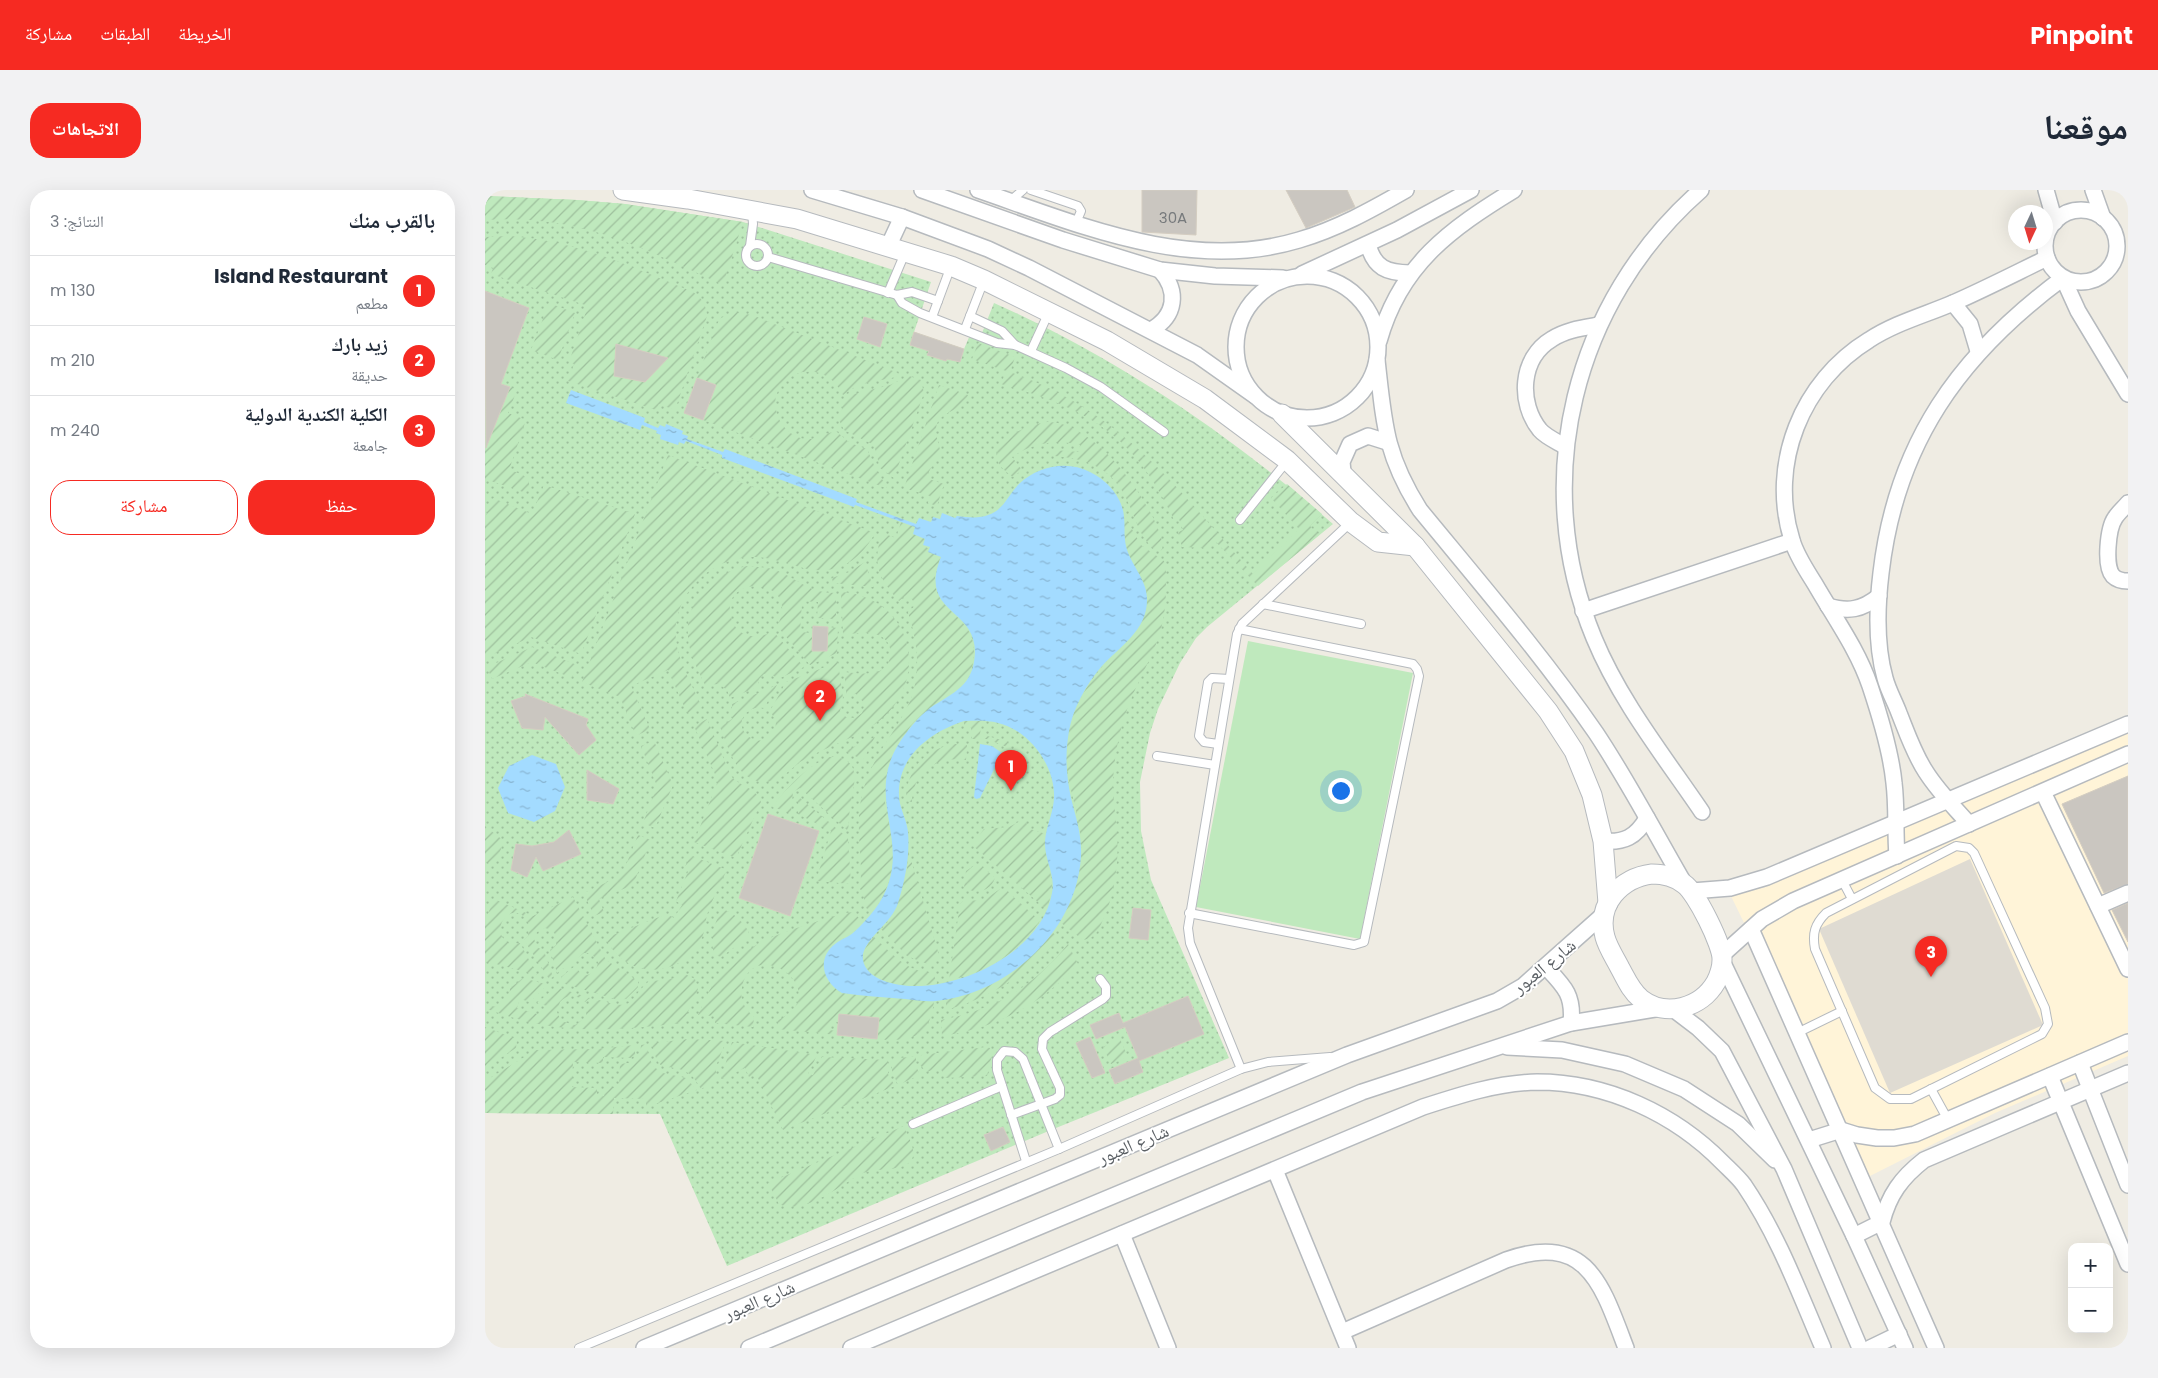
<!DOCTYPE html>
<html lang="ar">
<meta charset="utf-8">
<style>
:root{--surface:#fff;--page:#f2f2f3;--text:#1f2937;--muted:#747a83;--line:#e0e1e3;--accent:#f62a22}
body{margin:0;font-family:Poppins,"Noto Naskh Arabic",sans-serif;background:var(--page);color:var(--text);direction:rtl}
.controls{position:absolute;right:15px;bottom:15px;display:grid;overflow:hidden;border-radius:10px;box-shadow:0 5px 20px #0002}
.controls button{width:45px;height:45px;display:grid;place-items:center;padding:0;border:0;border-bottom:1px solid var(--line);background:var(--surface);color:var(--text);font:25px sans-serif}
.compass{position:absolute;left:1523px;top:15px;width:45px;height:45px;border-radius:50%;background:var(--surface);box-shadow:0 5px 20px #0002;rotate:184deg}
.you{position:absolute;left:855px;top:600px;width:18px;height:18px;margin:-12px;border:4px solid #fff;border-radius:50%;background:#1a73e8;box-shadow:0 0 0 8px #1a73e833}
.badge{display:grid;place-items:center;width:32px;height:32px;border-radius:50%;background:var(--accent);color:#fff;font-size:16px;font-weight:700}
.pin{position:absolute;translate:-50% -41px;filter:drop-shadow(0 1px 2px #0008)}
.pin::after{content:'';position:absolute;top:26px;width:18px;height:15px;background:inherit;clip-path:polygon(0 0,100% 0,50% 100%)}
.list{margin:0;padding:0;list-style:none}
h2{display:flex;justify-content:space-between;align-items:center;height:65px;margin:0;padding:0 20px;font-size:21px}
h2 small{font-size:16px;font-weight:400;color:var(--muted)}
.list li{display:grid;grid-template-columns:32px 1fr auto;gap:15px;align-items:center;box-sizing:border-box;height:70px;padding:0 20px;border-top:1px solid var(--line)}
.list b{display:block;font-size:19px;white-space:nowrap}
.list p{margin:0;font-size:16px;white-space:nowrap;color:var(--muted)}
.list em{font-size:16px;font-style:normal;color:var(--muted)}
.actions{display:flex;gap:10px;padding:15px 20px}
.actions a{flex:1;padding:11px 0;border:1px solid var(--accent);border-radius:20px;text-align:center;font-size:18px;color:var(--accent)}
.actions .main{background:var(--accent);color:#fff}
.map{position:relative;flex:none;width:1643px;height:1158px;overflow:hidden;direction:ltr;border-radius:20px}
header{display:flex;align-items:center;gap:30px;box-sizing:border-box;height:70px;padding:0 25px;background:var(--accent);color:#fff}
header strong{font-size:24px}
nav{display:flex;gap:28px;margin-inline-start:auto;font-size:18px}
.intro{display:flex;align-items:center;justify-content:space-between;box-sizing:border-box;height:120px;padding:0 30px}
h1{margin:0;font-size:35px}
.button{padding:12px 22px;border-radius:20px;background:var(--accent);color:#fff;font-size:18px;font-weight:700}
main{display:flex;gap:30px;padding:0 30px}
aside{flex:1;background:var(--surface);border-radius:20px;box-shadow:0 5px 20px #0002}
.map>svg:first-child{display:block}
</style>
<header>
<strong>Pinpoint</strong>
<nav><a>الخريطة</a><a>الطبقات</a><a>مشاركة</a></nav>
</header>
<div class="intro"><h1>موقعنا</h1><a class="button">الاتجاهات</a></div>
<main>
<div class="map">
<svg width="1643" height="1158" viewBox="0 0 1643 1158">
<defs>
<pattern id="grass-dots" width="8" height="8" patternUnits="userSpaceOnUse" patternTransform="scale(1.25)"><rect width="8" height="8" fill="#bfe9bd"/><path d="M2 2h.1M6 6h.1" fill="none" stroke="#9ec09d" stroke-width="1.8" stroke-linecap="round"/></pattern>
<pattern id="garden-furrows" width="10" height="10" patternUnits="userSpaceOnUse" patternTransform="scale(1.25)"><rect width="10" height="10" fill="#bfe9bd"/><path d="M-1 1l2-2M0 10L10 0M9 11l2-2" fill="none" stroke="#9ec09d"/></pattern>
<pattern id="water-ripples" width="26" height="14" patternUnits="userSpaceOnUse" patternTransform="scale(1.25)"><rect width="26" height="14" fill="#a3dbff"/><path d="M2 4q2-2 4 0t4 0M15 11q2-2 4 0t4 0" fill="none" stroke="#88b5d2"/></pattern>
</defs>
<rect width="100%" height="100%" fill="#efece3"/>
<!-- commercial -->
<path fill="#fff4d8" d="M1643,541V866L1510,923L1383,987L1244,702L1278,698Z"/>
<!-- education -->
<path fill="#dfdbd2" d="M1485,669L1558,835L1405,903L1334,739Z"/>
<!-- grass -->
<path fill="url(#grass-dots)" d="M0,6L92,10L140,14L258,32L446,92L429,142L479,159L485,145L495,148L509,113C633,168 745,245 848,334L722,437L711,448L695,473L673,519L665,543L655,592L656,641L666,690L744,868L566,940L242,1076L175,924L0,923Z"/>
<!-- garden -->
<g fill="url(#garden-furrows)">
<path d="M0,6L92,10L140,14L258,32L238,95C155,57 95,24 0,30Z"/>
<path d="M24,46C94,51 144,76 208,102C218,109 221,115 222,126L190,220L174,214L171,220L83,191L89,174L84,172L103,116L6,84L8,78L0,75V47Z"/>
<path d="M64,113L90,123L73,170L46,160Z"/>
<path d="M248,122L267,125L413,183L411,187L373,195L358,205C335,158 273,189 295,231C300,240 309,247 319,249C331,251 340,241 352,242L365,253L382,259L392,282L402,296L401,298L218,230L231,195L212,188L232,134L236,128Z"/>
<path d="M493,153L530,167L525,182C639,222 692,298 768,384L814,339L786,308L802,294L837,324L825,336L834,345L773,396L729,350L723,358L697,357L693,342L698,340L694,329L689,330C650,245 604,219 516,194L521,181L487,169Z"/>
<path d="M424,186L436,190L439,203L409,288L395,278L389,255L359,240L354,230L359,212L365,205L405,195Z"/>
<path d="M454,195L483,205C478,223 454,219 451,238C450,247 455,254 455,262L442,285L444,289L459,294L452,316L443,313L445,306L419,298Z"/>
<path d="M25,197L32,200L23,223L41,230L24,280C33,283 46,285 44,297L38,302L0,289V252L3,253Z"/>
<path d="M562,232C606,231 655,297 671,334C674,341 679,352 677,360L671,361C653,346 651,328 641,308C627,278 600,268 569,266V260L594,262L595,255C570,249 548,253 527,267L537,280L528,287C486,259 533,237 562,232Z"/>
<path d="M183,265L390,343C381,360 368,374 348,379C320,385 297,367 270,367C222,366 180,412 193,461C198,480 209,499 217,517L202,523L183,480L146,496L165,539L151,546L135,507L97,492Z"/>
<path d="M59,295L150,324L96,464L46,447L0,468V328L8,308L47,324Z"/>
<path d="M639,325L656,355L679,371C682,379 681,389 681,398C681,447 664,467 646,509C637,531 631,556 629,579C626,604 631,621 632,644C634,673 630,703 618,730C613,740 611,748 598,750L575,732C587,707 598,681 596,653C594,611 573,582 584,537C590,515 602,495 616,478C635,455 662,440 662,407C662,391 650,380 644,366C638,353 639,339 639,325Z"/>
<path d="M416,332L430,337L440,349L438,355L456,367C431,421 491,419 489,463C488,509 445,509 423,540C415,552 399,599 400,612C401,625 405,637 408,649C412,676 403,704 386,724L379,715V704L375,699C379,667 369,640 377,605C386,566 410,545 425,511C437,482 432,450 423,422L431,415L423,404L414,411C393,387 387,374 397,343L411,348Z"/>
<path d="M380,372L388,397L348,393L347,388L364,382Z"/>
<path d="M262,376C273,377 284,377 293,381C316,391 324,403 351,403V429L332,428L333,412L317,411L315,442L327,443V461H342L343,437L353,438L352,463L325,475L292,436C319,386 230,382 247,430C253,448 273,450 288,441L319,477L293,489L286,484H279L274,489L273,497L245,508L242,500L234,494L220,495C213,480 204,464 203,447C200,409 228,383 262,376Z"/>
<path d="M356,402C420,406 445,475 404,522C383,545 343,555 315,572C306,579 298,588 287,591C279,593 272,592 265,588C248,579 242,553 235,537L247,529V514L292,495L279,518C272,517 266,518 261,523C242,545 290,568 291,531L285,521L301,492L353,472L358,508L355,521L361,527L370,528L377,523L380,514L371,504L362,505L360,497V482C369,483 381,485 391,482C409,478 411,451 393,445C383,441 369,444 358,444Z"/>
<path d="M47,457L92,475L87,488L47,472L7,489L2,477Z"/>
<path d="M222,529L246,586C254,596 272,598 276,612L251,668L209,652L233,591L209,536Z"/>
<path d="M479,531H497L495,544L524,552L522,557L502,549H487L486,538H479Z"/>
<path d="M390,547L378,570L360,561Z"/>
<path d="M169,551L188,595L170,638L158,633L172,596L156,556Z"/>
<path d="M470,554L482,555L481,570C452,566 428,581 427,612L421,611C421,580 439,559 470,554Z"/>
<path d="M344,567C379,566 369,595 365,617C364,625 364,633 363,641L315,598L308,602L306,623L287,617C302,598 320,577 344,567Z"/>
<path d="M315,608L363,648L366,694L331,691L346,641L313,624V610Z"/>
<path d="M539,629L545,639L561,644C557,673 576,690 561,719L487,655L499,639L524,637Z"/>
<path d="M0,636L19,651L10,675L0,671Z"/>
<path d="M153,645L166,650L148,695L114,709L119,722L109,726L99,703L137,685Z"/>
<path d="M423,660L454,765L451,771L445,775L422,766L396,739L402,733L422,679Z"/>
<path d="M205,665L242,680C235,694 228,708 223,722C220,729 221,737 218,745C210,768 185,783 160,779C141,776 129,764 120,748L182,724L189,728L197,715L191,711L204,679L200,677Z"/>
<path d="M490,675H496L510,688C505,702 491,704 479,698L481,681Z"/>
<path d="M515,699L521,700L555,731C532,764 503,783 464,790L475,714L478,711L499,710Z"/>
<path d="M88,707L121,770L153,791V797L141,809L133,810L77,793L76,787L90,776L97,785C106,786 112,781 113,772L106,763H99L72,783L65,760L71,755L72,747L67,740L60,738L52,742L49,749L52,757L59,761L68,787L64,789L39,750L43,746L44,735C32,705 0,738 24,754L35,753L52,785L0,771V731L9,709L48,726Z"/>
<path d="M238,720C245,719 263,736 264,744L261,749L236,767L230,765C224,755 229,728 238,720Z"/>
<path d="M368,722L378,732C367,744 354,750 343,761L357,803L449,811C445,849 425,852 392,849L393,828L354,824L353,832L345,831L344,840L352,841V845L292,839L293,830C352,803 269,742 257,797C254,809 260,819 269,827L268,837L230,833V826L213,825C219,812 225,797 233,787C264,747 314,738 360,723Z"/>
<path d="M567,742L574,748C543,784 507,807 461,820V809C509,799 536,779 567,742Z"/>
<path d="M389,747C408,764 421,782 448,783L452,793C445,794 437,796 430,796C401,797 357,778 389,747Z"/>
<path d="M583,754L593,774C556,815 511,838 457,846L456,830C511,819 547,798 583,754Z"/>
<path d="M200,784L210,789L213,799L198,833C124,841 71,846 0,818V814C13,821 25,813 25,798L38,788L60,794L61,796L45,812L35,809L32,818L59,826L62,816L52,813L71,797L105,808L100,812C92,804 82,804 75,812L72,822L76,831L90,835L101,827L102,817L114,810C152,821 141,812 164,791L182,790Z"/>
<path d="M0,837L32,849L31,858L0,878Z"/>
<path d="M204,849L241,851L231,876V892L216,899C212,893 209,886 203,883C182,870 174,889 167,853Z"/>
<path d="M635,849L643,867L626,874L618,857Z"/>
<path d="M247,852L332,865L323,884L328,885L337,867L403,870V884L410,896L298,940L271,884L264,887L260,878L236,889Z"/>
<path d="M162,854L164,868L169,877L178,883L201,888L212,900L161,917V909L129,908L128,924L0,923V891L51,860L111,859L150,855V865L146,868L118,867V873L88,872L87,897L112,898V905L119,906L120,898H134L135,874L151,872L155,867L156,855Z"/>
<path d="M501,857L505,858L507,865L502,886L460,888L455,877L442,882L435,875L436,865Z"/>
<path d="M431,866V876L435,885L413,895L407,881V869Z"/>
<path d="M419,936C422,945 432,960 427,969C419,983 389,977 376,984C355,995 319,1026 294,1014L283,993Z"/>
</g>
<!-- pitch -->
<path fill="#bfe9bd" d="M763,451L928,483L875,749L711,717Z"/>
<!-- water -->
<g fill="url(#water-ripples)" fill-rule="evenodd">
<path d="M86,200L160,228L159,232L173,238L175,235L180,237L181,234L198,241L197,244L203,246L202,249L238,262L240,259L372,309L371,312L431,334L434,328L446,332L448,327L455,329L457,323L470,328L472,326C482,327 493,329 503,325C519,320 523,305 534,294C553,276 582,270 605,282C622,290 638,308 639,327C640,335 639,342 640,350C642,372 661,386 662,408C663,440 635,456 616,477C601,495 588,518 584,541C580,564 581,585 586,608C591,628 597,645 596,666C592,741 524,803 451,811C441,812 430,810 420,809C399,807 377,806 357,803C338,792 331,769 350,754C356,749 364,747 369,742C384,728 398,712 404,692C419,644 383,605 413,555C421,542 433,527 445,518C469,502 489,496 490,462C490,417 433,424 456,367L443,362L445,357L438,355L440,349L428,344L430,337L370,315L369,317L237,268V265L201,251L199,254L194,252L193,255L175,249L176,245L171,243L172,241L157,235L155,240L81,213ZM479,531C490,531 502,530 513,533C543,540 568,573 569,603C570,620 561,635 560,651C559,670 571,685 567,703C557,760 481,797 428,796C412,796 381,790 378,770C375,751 407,734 413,713C420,690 425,667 423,642C422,630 414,617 414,606C412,566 446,542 479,531Z"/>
<path d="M495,554L507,556L517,563L495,608L491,609L489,607Z"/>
<path d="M47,565L71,574L80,597L70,621L49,632L23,623L13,598L24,576Z"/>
</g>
<!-- building -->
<g fill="#cac6c0" stroke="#d4cdc1">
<path d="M657,0H712L711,45L657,42Z"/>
<path d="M801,0H862L870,17L821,38Z"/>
<path d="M0,101L44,118L16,194L25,197L1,258Z"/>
<path d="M379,127L402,134L395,157L372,149Z"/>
<path d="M429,142L479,159L475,172L462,169L461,171L442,165L444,161L425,155Z"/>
<path d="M131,154L183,168L160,192L129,186Z"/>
<path d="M212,188L231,195L218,230L199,223Z"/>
<path d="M328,436L343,437L342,461H327Z"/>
<path d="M40,504L103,529L101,535L111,550L94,565L60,527L58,540L37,538L26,511L41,506Z"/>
<path d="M102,580L134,599L128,614L102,610Z"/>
<path d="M1643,586V694L1619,703L1577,614Z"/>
<path d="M283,624L334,641L305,726L254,708Z"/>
<path d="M84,640L96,664L58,681L51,667L42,687L26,680L31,654L47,656L69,652Z"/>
<path d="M1643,713V752L1627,720Z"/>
<path d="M648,718L666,720L663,750L644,748Z"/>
<path d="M703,806L719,844L654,871L658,882L630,894L624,880L653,868L640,837L611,849L605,835L634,823L638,833Z"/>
<path d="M354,824L394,828L392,849L352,845Z"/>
<path d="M605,847L620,883L607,888L591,853Z"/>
<path d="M518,937L525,952L506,961L499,945Z"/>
</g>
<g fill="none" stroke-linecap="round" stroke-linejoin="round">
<!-- service casing -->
<g stroke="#b6babe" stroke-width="10">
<g id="service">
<path d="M546,0L593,16L596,21L591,33"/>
<path d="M525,11L538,0"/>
<circle cx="272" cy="65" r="11"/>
<path d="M265,56L268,34L267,21"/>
<path d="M283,67L412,105L427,102L453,111"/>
<path d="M403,103L420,63"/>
<path d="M412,105L417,113L435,123L512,153L530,155L581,178L616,197L679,242"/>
<path d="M485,126L517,141L530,155"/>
<path d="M447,127L466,76"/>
<path d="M480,139L499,90"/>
<path d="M546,161L564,122"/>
<path d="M755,330L802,271"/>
<path d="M778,414L876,434"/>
<path d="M733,554L719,552L714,546L723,492L727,488L744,489"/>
<path d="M672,566L730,575"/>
<path d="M1471,656L1484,658L1489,663L1560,818L1563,834L1557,844L1426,909H1405L1390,898L1330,759C1327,743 1330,734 1341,723Z"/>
<path d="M1357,690L1367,709"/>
<path d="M704,723L869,755L879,752L934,486L932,479L928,474L754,439"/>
<path d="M1312,843L1357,821"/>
<path d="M756,879L705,753L703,738L752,444L757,434L866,332"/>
<path d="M1446,899L1463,930"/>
<path d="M526,925L570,909L575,905V898L557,859L558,849L565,842L618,809L621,806V797L615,789"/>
<path d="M428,934L517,896"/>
<path d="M541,971L512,880V870L519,861L530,862L538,869L574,959"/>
<path d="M94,1158L574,959L756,879L783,872L845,867"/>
</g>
</g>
<!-- minor casing -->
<g stroke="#b6babe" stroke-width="18">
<g id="minor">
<path d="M327,0L417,27L503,59L544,78L712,165L770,206"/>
<path d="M437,0L578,50L675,80L730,86L798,88"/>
<path d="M493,0C595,35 705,83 814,50C852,39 886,20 921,0"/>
<path d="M1216,0C1088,112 1044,291 1109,448C1135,511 1179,566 1217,622"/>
<path d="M1561,0L1570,32"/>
<path d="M1608,0L1618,28"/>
<circle cx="1596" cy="56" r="36"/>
<path d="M883,54C889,78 902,83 925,83"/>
<path d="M403,57L417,27"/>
<path d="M817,84L912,40L986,0"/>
<circle cx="822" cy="157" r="71"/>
<path d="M1468,113L1485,134L1493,161"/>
<path d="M666,140C691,126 694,101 675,80"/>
<path d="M894,151C915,75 965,39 1029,0"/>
<path d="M892,170C899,233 900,265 935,320C995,393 1057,465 1111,543C1143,591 1170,643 1199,693"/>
<path d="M1081,257C1073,252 1061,247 1055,240C1033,213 1035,168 1067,149C1081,140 1097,138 1114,135"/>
<path d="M858,282L857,272L865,254L883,246L902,252"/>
<path d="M1643,313C1639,318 1633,323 1630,328C1623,338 1619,376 1628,386C1632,390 1638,391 1643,391"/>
<path d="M1343,416C1363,422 1377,420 1394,406"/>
<path d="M1098,421L1307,351"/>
<path d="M1558,602L1643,779"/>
<path d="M1484,634C1469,617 1453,601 1441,582C1429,564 1422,543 1414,523C1410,512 1403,500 1400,488C1391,456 1392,416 1396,383C1411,253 1474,165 1578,88L1593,121L1643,204"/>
<path d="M1118,651C1139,653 1151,647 1162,628"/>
<path d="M1412,666C1410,641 1412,617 1409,593C1406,561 1395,526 1385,496C1373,460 1349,427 1330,394C1322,381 1311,365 1307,350C1283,274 1317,191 1384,150C1410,133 1440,125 1468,113C1500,99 1531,83 1562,68"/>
<path d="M1207,701L1245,698L1282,687L1643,534"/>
<path d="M1613,716L1643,703"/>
<path d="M1266,739L1451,1158"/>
<path d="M1237,765L1277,729L1308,711L1643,564"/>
<path d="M1237,771L1369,1046L1420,1158"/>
<path d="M1061,777C1079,796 1089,805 1086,833"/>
<path d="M1188,819L1213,838L1237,861L1299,979L1375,1158"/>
<path d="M1022,857L1077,860L1140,874L1199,899L1253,934L1290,970"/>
<path d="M1595,873L1643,995"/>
<path d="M1565,886L1643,1074"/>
<path d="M1324,950L1356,940L1372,945L1392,948H1409L1430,944L1643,852"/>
<path d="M790,980L863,1158"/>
<path d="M637,1044L683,1158"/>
<path d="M1369,1046L1397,1032C1404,1005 1416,988 1439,970L1643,883"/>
<path d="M857,1142L1021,1070C1102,1041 1117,1095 1141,1158"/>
<path d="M159,1158L862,865L1012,811L1038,796L1119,724"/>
<path d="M264,1158L877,902L1086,833L1176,818"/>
<path d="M366,1158L938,917C975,905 1012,893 1052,892C1122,892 1190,924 1238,973C1245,980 1253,987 1259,995C1293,1045 1314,1102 1338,1158"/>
<path d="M1385,1158L1414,1144"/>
</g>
</g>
<!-- tertiary casing -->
<g stroke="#b6babe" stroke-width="21">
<g id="tertiary">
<path d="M138,0L203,9L312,29L466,76L499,90L622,151L720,209L802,270L866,332L893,352L930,356"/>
<path d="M797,224L930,356L1063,521L1089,561L1107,605L1118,651L1123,713"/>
<path d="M1167,684C1179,684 1189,686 1199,694C1211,702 1238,756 1237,770C1237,778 1234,786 1231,792C1216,818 1181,828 1156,809C1146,801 1141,789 1135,778C1130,768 1123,758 1120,747C1111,714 1136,688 1167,684Z"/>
</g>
</g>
<!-- service -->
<use href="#service" stroke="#fff" stroke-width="8"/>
<!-- minor -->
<use href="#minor" stroke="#fff" stroke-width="15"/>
<!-- tertiary -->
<use href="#tertiary" stroke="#fff" stroke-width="19"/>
</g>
<g text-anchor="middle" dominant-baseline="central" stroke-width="4" stroke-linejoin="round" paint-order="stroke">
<!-- number labels -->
<g font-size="15" fill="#777a7c">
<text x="688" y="27">30A</text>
</g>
<!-- street labels -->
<g font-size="18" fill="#5b6065" stroke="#fff">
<text transform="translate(1059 776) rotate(-39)">شارع العبور</text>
<text transform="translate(648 954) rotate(-23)">شارع العبور</text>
<text transform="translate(274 1110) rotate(-23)">شارع العبور</text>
</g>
</g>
</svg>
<div class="controls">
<button>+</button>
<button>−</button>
</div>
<svg class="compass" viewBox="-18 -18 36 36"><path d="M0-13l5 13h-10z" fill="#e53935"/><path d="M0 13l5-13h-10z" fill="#747a83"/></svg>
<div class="you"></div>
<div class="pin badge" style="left:526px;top:601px">1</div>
<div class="pin badge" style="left:335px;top:531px">2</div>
<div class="pin badge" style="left:1446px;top:787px">3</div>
</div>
<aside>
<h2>بالقرب منك<small>النتائج: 3</small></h2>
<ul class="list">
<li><span class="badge">1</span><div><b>Island Restaurant</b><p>مطعم</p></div><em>130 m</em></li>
<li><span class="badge">2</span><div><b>زيد بارك</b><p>حديقة</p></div><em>210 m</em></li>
<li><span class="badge">3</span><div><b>الكلية الكندية الدولية</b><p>جامعة</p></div><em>240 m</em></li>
</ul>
<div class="actions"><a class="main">حفظ</a><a>مشاركة</a></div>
</aside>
</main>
